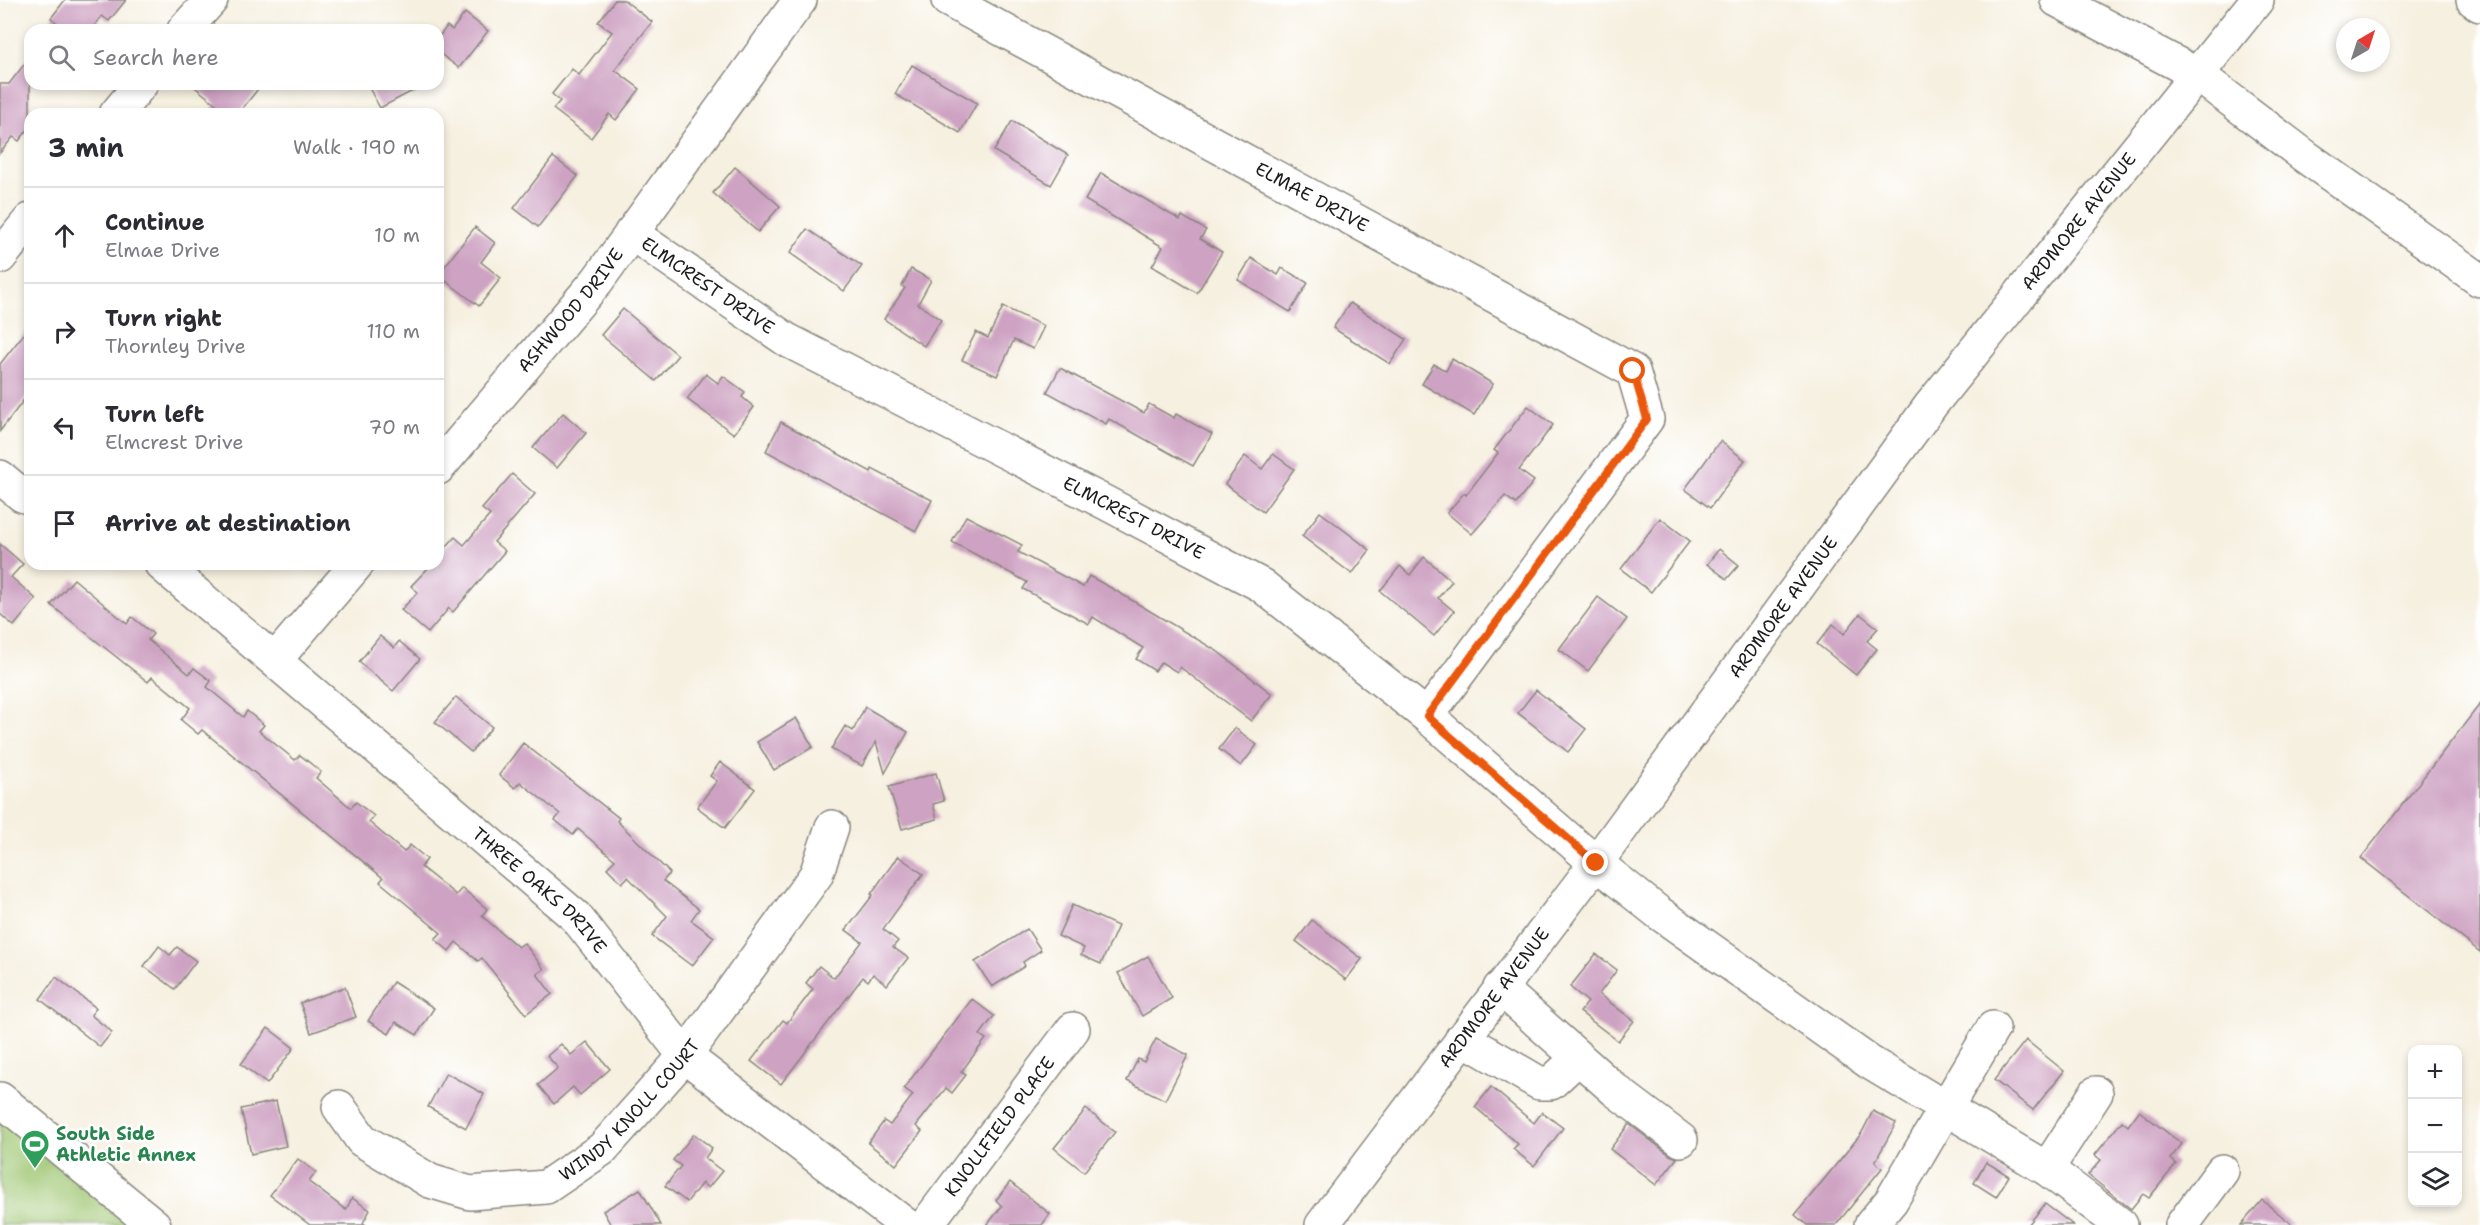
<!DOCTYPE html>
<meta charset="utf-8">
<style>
:root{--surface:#fff;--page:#f2f2f3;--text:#2b2b33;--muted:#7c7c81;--line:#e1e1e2}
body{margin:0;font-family:"Shantell Sans",sans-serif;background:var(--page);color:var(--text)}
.controls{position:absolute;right:18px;bottom:18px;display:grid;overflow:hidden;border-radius:12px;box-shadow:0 3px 9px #0003}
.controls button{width:54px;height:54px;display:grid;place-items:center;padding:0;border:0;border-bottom:2px solid var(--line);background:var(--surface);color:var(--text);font:30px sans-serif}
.compass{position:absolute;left:2336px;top:18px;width:54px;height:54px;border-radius:50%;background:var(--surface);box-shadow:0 3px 9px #0003;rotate:39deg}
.stop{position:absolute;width:18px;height:18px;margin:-14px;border:4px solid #ea580c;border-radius:50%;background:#fff}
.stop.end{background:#ea580c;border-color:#fff;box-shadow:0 2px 6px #0008}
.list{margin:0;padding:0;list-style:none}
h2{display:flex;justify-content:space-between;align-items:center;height:78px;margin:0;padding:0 24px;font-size:26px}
h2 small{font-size:20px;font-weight:400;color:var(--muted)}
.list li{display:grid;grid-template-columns:39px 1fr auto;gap:18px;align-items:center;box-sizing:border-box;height:96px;padding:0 24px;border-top:2px solid var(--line)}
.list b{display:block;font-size:22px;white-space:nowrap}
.list p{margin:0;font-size:20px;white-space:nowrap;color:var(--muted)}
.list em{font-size:20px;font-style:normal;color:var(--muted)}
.icon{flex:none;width:33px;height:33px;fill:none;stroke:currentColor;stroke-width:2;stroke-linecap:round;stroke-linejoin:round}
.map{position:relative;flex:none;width:2480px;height:1225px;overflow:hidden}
.search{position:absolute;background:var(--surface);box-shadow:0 3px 9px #0003;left:24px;top:24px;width:420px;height:66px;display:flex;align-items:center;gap:15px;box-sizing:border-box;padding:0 21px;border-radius:18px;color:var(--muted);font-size:22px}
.panel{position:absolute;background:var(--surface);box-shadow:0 3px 9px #0003;left:24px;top:108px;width:420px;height:462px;border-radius:18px}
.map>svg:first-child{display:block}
</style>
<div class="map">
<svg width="2480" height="1225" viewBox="0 0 2480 1225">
<rect width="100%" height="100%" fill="#fff"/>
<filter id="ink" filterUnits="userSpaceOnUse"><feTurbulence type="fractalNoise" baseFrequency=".0167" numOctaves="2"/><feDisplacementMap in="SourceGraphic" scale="12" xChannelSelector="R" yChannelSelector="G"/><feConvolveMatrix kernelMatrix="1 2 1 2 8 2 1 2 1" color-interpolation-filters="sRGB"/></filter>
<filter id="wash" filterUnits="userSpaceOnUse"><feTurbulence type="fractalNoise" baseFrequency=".008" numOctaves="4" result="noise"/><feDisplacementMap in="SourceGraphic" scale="24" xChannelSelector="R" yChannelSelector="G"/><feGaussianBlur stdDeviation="1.35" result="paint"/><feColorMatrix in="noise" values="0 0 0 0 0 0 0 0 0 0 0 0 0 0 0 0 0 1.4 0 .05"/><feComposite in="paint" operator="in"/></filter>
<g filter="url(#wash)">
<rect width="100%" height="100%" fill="#f6f0e0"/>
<!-- green -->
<path fill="#9fc672" stroke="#5e7147" stroke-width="1.5" d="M0,1112L140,1225H0Z"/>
<g id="blocks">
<!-- building -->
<g fill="#cea2c2">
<path d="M65,0H126L109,21L102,16L91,30H66L51,18Z"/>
<path d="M615,0H624L652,22L615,70L640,89L616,120L609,114L591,138L553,109L560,101L552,94L572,69L579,75L612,32L598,22Z"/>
<path d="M465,13L488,31L459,68L438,52V38L447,26L452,30Z"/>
<path d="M30,57V127L19,141L13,137L0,153V84H9Z"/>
<path d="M912,65L977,103L960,133L895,94Z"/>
<path d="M191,84H262L238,114H208L216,104Z"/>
<path d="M367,84H426L380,108Z"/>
<path d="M1012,121L1068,155L1051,185L994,151Z"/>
<path d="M553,157L578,176L538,227L514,208Z"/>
<path d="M735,167L780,206L758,232L713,193Z"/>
<path d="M1101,173L1180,220L1182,216L1206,230L1200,239L1222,252L1197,293L1152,266L1163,247L1085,200Z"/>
<path d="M475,227L495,243L481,262L501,278L479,306L438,275Z"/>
<path d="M807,229L862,266L844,291L790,253Z"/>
<path d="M1251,258L1278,275L1282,268L1308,283L1290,312L1238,280Z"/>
<path d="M911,269L931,280L918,304L941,320L924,346L884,319L905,288L902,286Z"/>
<path d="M1350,303L1406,339L1390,364L1333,328Z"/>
<path d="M1003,307L1044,326L1033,349L1014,340L997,376L962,360L976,332L988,338Z"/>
<path d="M623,309L678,355L656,381L601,335Z"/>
<path d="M30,326V392L0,431V364Z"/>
<path d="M1452,359L1493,384L1474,415L1422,384L1434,364L1446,371Z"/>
<path d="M1060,368L1144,413L1149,404L1174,418L1176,414L1212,434L1193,466L1109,419L1106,424L1047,392Z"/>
<path d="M706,374L718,383L723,376L745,392L742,397L754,407L734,434L687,399Z"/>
<path d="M1528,406L1553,425L1519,470L1534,481L1516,504L1505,496L1472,534L1447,513L1464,493L1466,495L1498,453L1494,450Z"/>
<path d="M563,413L586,433L557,468L533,448Z"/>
<path d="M781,422L871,472L872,469L932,500L916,531L766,451Z"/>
<path d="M1720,441L1745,460L1710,508L1685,489Z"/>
<path d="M1273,454L1294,469L1263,512L1225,484L1245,456L1262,469Z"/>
<path d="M512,474L535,494L494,542L505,551L453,612L449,608L428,633L401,610L418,592L411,586L432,564H438V556L455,537L464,545L490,515L482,509Z"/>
<path d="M1320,512L1370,550L1352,574L1302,536Z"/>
<path d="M966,516L1022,545L1018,552L1083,587L1089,576L1113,589L1217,651L1272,694L1251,721L1180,667L1177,672L1161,662L1155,671L1136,659L1143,648L1093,617L1089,624L1023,589L1027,582L952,542Z"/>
<path d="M1660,518L1690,541L1651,592L1621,569Z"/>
<path d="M0,544L23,564L11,577L36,599L14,626L0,614Z"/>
<path d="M1719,549L1739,565L1727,579L1707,564Z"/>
<path d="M1424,557L1452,581L1438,598L1454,611L1434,636L1380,591L1400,566L1410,575Z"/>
<path d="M74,579L127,624L132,617L153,634L148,640L189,674L194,668L211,681L207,687L243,717L247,711L264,725L259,731L295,760L300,755L321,772L316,778L351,808L356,802L374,816L369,822L404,852L410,845L427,859L421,867L456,895L462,888L487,909L482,916L518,947L524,943L544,969L537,974L552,994L526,1014L482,958L478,961L456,942L449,951L435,939L441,933L380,882L383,878L202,730L198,734L181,720L190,708L152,677L148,682L51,605Z"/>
<path d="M1598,597L1627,619L1588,671L1559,649Z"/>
<path d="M1860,614L1878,628L1867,641L1877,649L1856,675L1817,644L1833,624L1844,634Z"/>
<path d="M380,636L394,648L399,641L420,659L393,691L359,662Z"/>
<path d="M1536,690L1586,729L1568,752L1518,713Z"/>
<path d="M456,697L492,727L471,752L435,722Z"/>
<path d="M2480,704V952L2361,858Z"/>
<path d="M865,707L908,732L885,773L876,742L862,766L831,749L845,726L853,731Z"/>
<path d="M796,718L813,747L774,770L757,742Z"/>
<path d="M1235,728L1257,745L1241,766L1219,749Z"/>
<path d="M523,743L619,818L617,821L670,873L663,881L699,909L691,920L714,937L692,966L652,936L667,916L628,877L622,883L607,868L615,860L578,829L573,835L555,820L560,814L520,782L515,788L499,775Z"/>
<path d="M720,762L755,789L725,828L697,807L717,781L710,776Z"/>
<path d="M936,773L944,801L933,804L937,819L902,829L889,787Z"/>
<path d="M898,856L923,874L883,929L898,941L893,947L908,958L887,985L873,974L868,981L863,977L781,1084L751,1061L783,1020L787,1023L813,989L806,983L819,966L834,978L862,942L846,930L873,895L871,894Z"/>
<path d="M1072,905L1118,926L1101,964L1081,955L1084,948L1058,936Z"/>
<path d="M1312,920L1362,959L1346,980L1296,941Z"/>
<path d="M1027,929L1041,950L1023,962L1025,966L992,987L975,962Z"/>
<path d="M159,946L170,955L177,947L196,961L175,989L144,966Z"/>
<path d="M1596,954L1617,970L1599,994L1634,1021L1618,1041L1580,1012L1588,1002L1570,987Z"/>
<path d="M1148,956L1172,998L1142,1016L1118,973Z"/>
<path d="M56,977L96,1008L91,1015L112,1032L100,1047L40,999Z"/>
<path d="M393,982L434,1008L417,1035L396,1022L389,1034L368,1021Z"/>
<path d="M345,987L356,1017L311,1033L300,1003Z"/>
<path d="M972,999L994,1016L980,1035L986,1039L961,1072L966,1075L952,1093L946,1088L916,1126L922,1131L896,1165L868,1143L884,1121L890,1125L913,1095L904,1088Z"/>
<path d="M268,1028L294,1048L267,1084L241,1064Z"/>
<path d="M1156,1039L1188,1055L1165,1100L1127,1081L1138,1059L1144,1062Z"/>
<path d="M2026,1040L2064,1071L2033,1110L1994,1080Z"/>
<path d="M587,1042L610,1069L580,1095L573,1087L554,1104L538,1085L558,1068L547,1056L561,1044L571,1055Z"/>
<path d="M446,1073L484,1094L466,1128L428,1107Z"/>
<path d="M1491,1087L1534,1123L1542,1112L1563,1128L1534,1166L1513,1149L1518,1144L1475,1107Z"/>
<path d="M276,1101L286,1146L251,1154L241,1109Z"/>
<path d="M1086,1109L1115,1132L1084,1172L1054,1148Z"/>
<path d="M1873,1111L1896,1123L1875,1162L1882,1168L1836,1225H1807L1795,1215L1861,1134Z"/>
<path d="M2139,1111L2182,1144L2170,1159L2176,1164L2149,1198L2143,1194L2131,1209L2088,1175L2101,1160L2095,1155L2122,1121L2128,1126Z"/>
<path d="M1629,1124L1670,1155L1677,1158L1656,1185L1610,1149Z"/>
<path d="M694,1134L712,1148L705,1158L722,1171L708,1188L702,1183L687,1202L665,1186L681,1166L673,1160Z"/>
<path d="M298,1159L316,1172L309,1182L346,1210L352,1198L370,1210L363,1223L366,1225H310L270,1195Z"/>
<path d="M1986,1162L2009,1176L1996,1197L1974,1183Z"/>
<path d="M1010,1182L1050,1214L1042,1225H987L1002,1206L996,1200Z"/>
<path d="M640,1189L661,1225H611L603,1211Z"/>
<path d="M2262,1200L2293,1225H2241Z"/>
<path d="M2045,1204L2073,1225H2028Z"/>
</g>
</g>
</g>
<g filter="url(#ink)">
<use href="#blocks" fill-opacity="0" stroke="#89867e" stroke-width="1.5"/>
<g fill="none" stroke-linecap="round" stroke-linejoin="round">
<!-- minor casing -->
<g stroke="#89867e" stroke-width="36">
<g id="minor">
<path id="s1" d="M948,0L1633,371L1647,419L1427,716"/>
<path d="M2057,0L2198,75L2306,157L2480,280"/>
<path d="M2473,0L2480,5"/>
<path d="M184,30L211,0"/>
<path d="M116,114L141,84"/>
<path id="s2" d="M631,233L787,340L1106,503L1261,585L1427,716L1596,863L1659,913L1869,1062L2047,1169L2121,1225"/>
<path d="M0,257L30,220"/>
<path id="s3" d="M438,468L597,281L800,0"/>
<path d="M0,477L22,495L30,498"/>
<path id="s4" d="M161,564L576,917L685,1056L906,1225"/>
<path d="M275,660L357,564"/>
<path d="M1500,988L1615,1090L1681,1140"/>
<path d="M1462,1038L1539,1083H1551L1578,1058"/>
<path d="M0,1099L154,1225"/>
<path id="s5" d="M339,1107L362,1140L430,1181L470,1193L546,1187L602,1149L685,1056L816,875L832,827"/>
<path d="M2047,1169L2096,1093"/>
<path id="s6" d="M926,1225L1073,1029"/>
<path d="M1871,1225L1891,1201L1993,1028"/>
<path d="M2182,1225L2222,1171"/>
</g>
</g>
<!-- major casing -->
<g stroke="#89867e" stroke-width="36">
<g id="major">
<path id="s7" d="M1322,1225L1596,863L1931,405L2257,0"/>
</g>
</g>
<!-- minor -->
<use href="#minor" stroke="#fff" stroke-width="33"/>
<!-- major -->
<use href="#major" stroke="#fff" stroke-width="33"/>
</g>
</g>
<g fill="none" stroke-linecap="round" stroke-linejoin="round" filter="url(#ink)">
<!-- route -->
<path stroke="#ea580c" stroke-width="8" d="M1596,863L1427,716L1647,419L1633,371"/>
</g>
<!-- icons -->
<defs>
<g id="stadium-pin" transform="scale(1.5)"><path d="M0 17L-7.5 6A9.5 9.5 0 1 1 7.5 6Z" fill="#2e9e5b" stroke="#fff"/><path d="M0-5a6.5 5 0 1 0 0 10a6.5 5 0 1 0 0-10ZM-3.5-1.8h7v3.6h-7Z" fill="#fff"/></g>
</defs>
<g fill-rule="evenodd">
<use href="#stadium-pin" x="35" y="1144"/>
</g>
<g text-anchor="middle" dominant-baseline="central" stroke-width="5" stroke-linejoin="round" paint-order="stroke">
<!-- street labels -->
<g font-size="18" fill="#1c1c1c" stroke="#fff">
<text stroke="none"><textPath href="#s1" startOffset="414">ELMAE DRIVE</textPath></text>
<text stroke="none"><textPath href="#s7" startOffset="1257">ARDMORE AVENUE</textPath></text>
<text stroke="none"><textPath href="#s2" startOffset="93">ELMCREST DRIVE</textPath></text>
<text stroke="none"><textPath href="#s3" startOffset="206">ASHWOOD DRIVE</textPath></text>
<text stroke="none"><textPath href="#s2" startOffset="579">ELMCREST DRIVE</textPath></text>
<text stroke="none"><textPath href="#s7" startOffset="771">ARDMORE AVENUE</textPath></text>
<text stroke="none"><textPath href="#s4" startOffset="500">THREE OAKS DRIVE</textPath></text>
<text stroke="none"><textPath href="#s7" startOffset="285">ARDMORE AVENUE</textPath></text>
<text stroke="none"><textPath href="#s5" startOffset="352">WINDY KNOLL COURT</textPath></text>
<text stroke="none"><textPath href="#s6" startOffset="123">KNOLLFIELD PLACE</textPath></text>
</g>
<!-- leisure labels -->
<g font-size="18" font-weight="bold" fill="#27864d" stroke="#fff" text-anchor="start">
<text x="56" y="1134">South Side<tspan x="56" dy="21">Athletic Annex</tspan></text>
</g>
</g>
</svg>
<div class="controls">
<button>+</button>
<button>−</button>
<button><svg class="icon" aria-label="layers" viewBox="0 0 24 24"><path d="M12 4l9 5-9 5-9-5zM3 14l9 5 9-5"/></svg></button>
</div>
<svg class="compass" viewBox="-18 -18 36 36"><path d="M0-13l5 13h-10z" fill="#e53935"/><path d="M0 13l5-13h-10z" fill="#7c7c81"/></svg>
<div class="stop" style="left:1633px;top:371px"></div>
<div class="stop end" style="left:1596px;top:863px"></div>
<div class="search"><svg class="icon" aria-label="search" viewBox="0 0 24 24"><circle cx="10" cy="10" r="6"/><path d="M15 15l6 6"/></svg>Search here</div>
<section class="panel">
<h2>3 min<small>Walk · 190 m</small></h2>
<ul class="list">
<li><svg class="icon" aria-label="ahead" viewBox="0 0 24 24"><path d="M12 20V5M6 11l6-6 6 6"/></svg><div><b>Continue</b><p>Elmae Drive</p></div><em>10 m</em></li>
<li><svg class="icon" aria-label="right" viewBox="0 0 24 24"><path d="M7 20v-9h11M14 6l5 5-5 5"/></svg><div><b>Turn right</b><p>Thornley Drive</p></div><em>110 m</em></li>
<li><svg class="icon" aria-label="left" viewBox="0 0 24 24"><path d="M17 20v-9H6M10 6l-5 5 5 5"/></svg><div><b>Turn left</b><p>Elmcrest Drive</p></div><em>70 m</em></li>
<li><svg class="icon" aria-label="arrive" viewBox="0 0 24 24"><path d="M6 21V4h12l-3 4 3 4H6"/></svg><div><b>Arrive at destination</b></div></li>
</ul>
</section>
</div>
